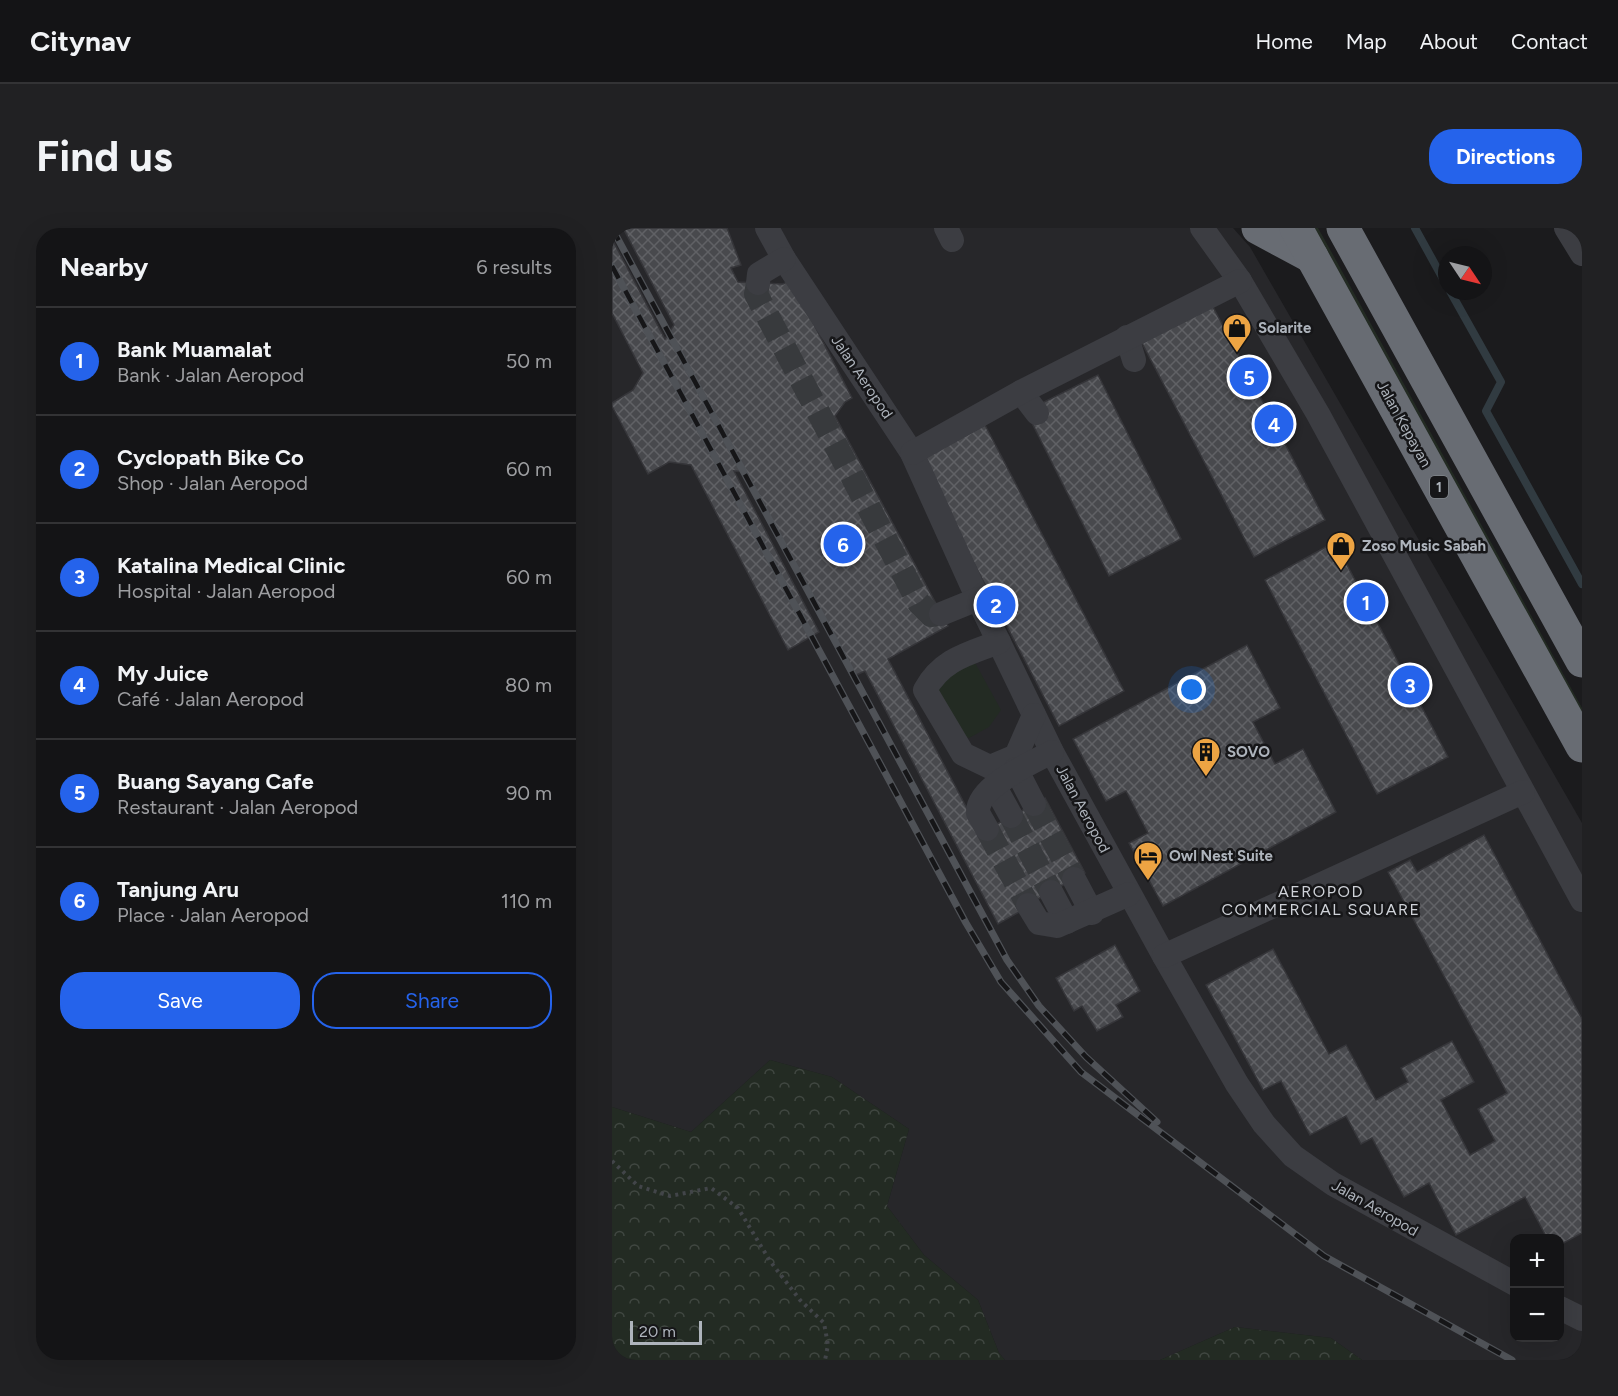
<!DOCTYPE html>
<meta charset="utf-8">
<style>
:root{--surface:#141416;--page:#212123;--text:#f1f3f6;--muted:#9d9ea1;--line:#333335;--accent:#2563eb}
body{margin:0;font-family:Figtree,sans-serif;background:var(--page);color:var(--text)}
.controls{position:absolute;right:18px;bottom:18px;display:grid;overflow:hidden;border-radius:12px;box-shadow:0 6px 24px #0002}
.controls button{width:54px;height:54px;display:grid;place-items:center;padding:0;border:0;border-bottom:2px solid var(--line);background:var(--surface);color:var(--text);font:30px sans-serif}
.compass{position:absolute;left:826px;top:18px;width:54px;height:54px;border-radius:50%;background:var(--surface);box-shadow:0 6px 24px #0002;rotate:125deg}
.scale{position:absolute;left:18px;bottom:15px;width:72px;box-sizing:border-box;padding-left:6px;border:3px solid #aeb4bc;border-top:0;font-size:16px;line-height:21px;white-space:nowrap;color:#aeb4bc;-webkit-text-stroke:4px #161618;paint-order:stroke}
.you{position:absolute;left:580px;top:462px;width:21px;height:21px;margin:-15px;border:4px solid #fff;border-radius:50%;background:#1a73e8;box-shadow:0 0 0 9px #1a73e833}
.badge{display:grid;place-items:center;width:39px;height:39px;border-radius:50%;background:var(--accent);color:#fff;font-size:20px;font-weight:700}
.pin{position:absolute;translate:-50% -50%;border:3px solid #fff;box-shadow:0 2px 6px #0006}
.list{margin:0;padding:0;list-style:none}
h2{display:flex;justify-content:space-between;align-items:center;height:78px;margin:0;padding:0 24px;font-size:26px}
h2 small{font-size:20px;font-weight:400;color:var(--muted)}
.list li{display:grid;grid-template-columns:39px 1fr auto;gap:18px;align-items:center;box-sizing:border-box;height:108px;padding:0 24px;border-top:2px solid var(--line)}
.list b{display:block;font-size:22px;white-space:nowrap}
.list p{margin:0;font-size:20px;white-space:nowrap;color:var(--muted)}
.list em{font-size:20px;font-style:normal;color:var(--muted)}
.actions{display:flex;gap:12px;padding:18px 24px}
.actions a{flex:1;padding:14px 0;border:2px solid var(--accent);border-radius:24px;text-align:center;font-size:21px;color:var(--accent)}
.actions .main{background:var(--accent);color:#fff}
.map{position:relative;flex:none;width:970px;height:1132px;overflow:hidden;border-radius:24px}
header{display:flex;align-items:center;gap:36px;box-sizing:border-box;height:84px;padding:0 30px;background:var(--surface);border-bottom:2px solid var(--line)}
header strong{font-size:28px}
nav{display:flex;gap:33px;margin-inline-start:auto;font-size:21px}
.intro{display:flex;align-items:center;justify-content:space-between;box-sizing:border-box;height:144px;padding:0 36px}
h1{margin:0;font-size:42px}
.button{padding:15px 27px;border-radius:24px;background:var(--accent);color:#fff;font-size:21px;font-weight:700}
main{display:flex;gap:36px;padding:0 36px}
aside{flex:1;background:var(--surface);border-radius:24px;box-shadow:0 6px 24px #0002}
.map>svg:first-child{display:block}
</style>
<header>
<strong>Citynav</strong>
<nav><a>Home</a><a>Map</a><a>About</a><a>Contact</a></nav>
</header>
<div class="intro"><h1>Find us</h1><a class="button">Directions</a></div>
<main>
<aside>
<h2>Nearby<small>6 results</small></h2>
<ul class="list">
<li><span class="badge">1</span><div><b>Bank Muamalat</b><p>Bank · Jalan Aeropod</p></div><em>50 m</em></li>
<li><span class="badge">2</span><div><b>Cyclopath Bike Co</b><p>Shop · Jalan Aeropod</p></div><em>60 m</em></li>
<li><span class="badge">3</span><div><b>Katalina Medical Clinic</b><p>Hospital · Jalan Aeropod</p></div><em>60 m</em></li>
<li><span class="badge">4</span><div><b>My Juice</b><p>Café · Jalan Aeropod</p></div><em>80 m</em></li>
<li><span class="badge">5</span><div><b>Buang Sayang Cafe</b><p>Restaurant · Jalan Aeropod</p></div><em>90 m</em></li>
<li><span class="badge">6</span><div><b>Tanjung Aru</b><p>Place · Jalan Aeropod</p></div><em>110 m</em></li>
</ul>
<div class="actions"><a class="main">Save</a><a>Share</a></div>
</aside>
<div class="map">
<svg width="970" height="1132" viewBox="0 0 970 1132">
<defs>
<pattern id="forest-crowns" width="20" height="18" patternUnits="userSpaceOnUse" patternTransform="scale(1.5)"><rect width="20" height="18" fill="#232b23"/><path d="M2 6a3 3 0 1 1 6 0M12 15a3 3 0 1 1 6 0" fill="none" stroke="#404741"/></pattern>
<pattern id="building-cross-hatch" width="8" height="8" patternUnits="userSpaceOnUse" patternTransform="scale(1.5)"><rect width="8" height="8" fill="#48494d"/><path d="M0 0l8 8M0 8l8-8" fill="none" stroke="#606165"/></pattern>
</defs>
<rect width="100%" height="100%" fill="#1b1b1d"/>
<!-- built -->
<path fill="#27272a" fill-rule="evenodd" d="M0,0H621L638,19L970,595V1132H750L719,1110L623,1099L548,1132H393L387,1125L366,1072L312,1027L275,978L297,901L220,849L158,832L79,904L0,879ZM903,1010H948V1110H903Z"/>
<!-- green -->
<g fill="#232b23">
<path d="M698,0H706L720,25L970,480V491Z"/>
<path d="M361,431L389,482L377,499L357,510L349,506L326,463L333,444Z"/>
</g>
<!-- forest -->
<g fill="url(#forest-crowns)">
<path d="M158,832L220,849L297,901L275,978L312,1027L366,1072L387,1125L393,1132H0V879L79,904Z"/>
<path d="M623,1099L719,1110L750,1132H548Z"/>
</g>
<g fill="none" stroke-linecap="round" stroke-linejoin="round">
<!-- stream -->
<g stroke="#313b41" stroke-width="8">
<path d="M803,0L835,58"/>
<path d="M838,63L889,154L874,183L970,356"/>
</g>
</g>
<!-- building -->
<g fill="url(#building-cross-hatch)" stroke="#353539" stroke-width="1.5">
<path d="M11,0H115L129,37L119,40L126,54L171,56L179,52L240,170L233,174L223,188L336,398L276,431L368,605L433,570L473,645L408,681L409,683L386,696L253,443L242,448L132,244L122,243L207,404L176,422L79,237L57,234L36,246L0,178V175L21,162L31,145L0,85V11L53,111L62,97Z"/>
<path d="M600,77L713,292L642,329L530,115Z"/>
<path d="M486,147L569,311L497,348L414,183Z"/>
<path d="M373,197L512,463L447,498L308,232Z"/>
<path d="M723,314L836,529L765,566L653,352Z"/>
<path d="M635,417L668,480L641,494L663,536L691,521L724,584L551,678L517,615L536,605L514,563L494,573L461,511Z"/>
<path d="M872,607L970,791V1005L948,1017V1010H935L913,969L844,1007L817,955L792,969L760,910L749,916L734,888L698,907L669,853L651,862L594,757L661,721L717,826L734,817L764,872L796,854L789,840L840,813L862,854L829,872L858,927L883,913L866,881L895,865L776,644L798,632L805,644Z"/>
<path d="M503,717L528,763L504,777L511,789L485,803L470,778L462,783L444,750Z"/>
</g>
<g fill="none" stroke-linecap="round" stroke-linejoin="round">
<!-- minor-tunnel -->
<g stroke="#383a3d" stroke-width="24" stroke-dasharray="24 12" stroke-linecap="butt">
<path d="M146,55L144,66L307,375L319,387L329,386"/>
<path d="M422,576L462,651"/>
<path d="M399,588L439,664"/>
<path d="M375,601L416,677"/>
</g>
<!-- path -->
<path stroke="#424549" stroke-width="4" stroke-dasharray="3 4.5" stroke-linecap="butt" d="M0,933L26,958L58,968L99,960L126,980L158,1033L188,1072L212,1095L216,1117L213,1132"/>
<!-- minor -->
<g stroke="#3c3d42" stroke-width="24">
<path d="M155,0L172,31L300,225L366,371L440,524L552,728L625,856L652,896L681,928L721,956L903,1056"/>
<path d="M334,0L340,12"/>
<path d="M590,0L628,53L706,186L970,672"/>
<path d="M954,0L970,26"/>
<path d="M146,55L147,46L172,31"/>
<path d="M515,109L522,132"/>
<path d="M409,164L425,185"/>
<path d="M300,225L409,164L628,53"/>
<path d="M329,386L366,371"/>
<path d="M387,414C356,426 330,431 313,462L351,526L378,539L404,528L422,487"/>
<path d="M404,541L422,576"/>
<path d="M383,559L399,588"/>
<path d="M375,601L366,585C364,559 421,534 440,524"/>
<path d="M462,651L480,685"/>
<path d="M439,664L455,694"/>
<path d="M416,677L427,695L445,698L517,666"/>
<path d="M552,728L911,564"/>
<path d="M948,1080L970,1091"/>
</g>
<!-- highway -->
<g stroke="#686c73" stroke-width="33">
<path d="M646,0L700,29"/>
<path d="M684,0L970,518"/>
<path d="M731,0L970,433"/>
</g>
<!-- rail casing -->
<g stroke="#4f5257" stroke-width="7">
<g id="rail">
<path d="M0,0L395,732L427,778L474,829L545,894"/>
<path d="M0,38L354,695L389,754L469,844L712,1028L900,1132"/>
</g>
</g>
<!-- rail -->
<use href="#rail" stroke="#161618" stroke-width="4.5" stroke-dasharray="14" stroke-linecap="butt"/>
</g>
<!-- icons -->
<defs>
<g id="shop-pin" transform="scale(1.5)"><path d="M0 17L-7.5 6A9.5 9.5 0 1 1 7.5 6Z" fill="#eda443" stroke="#161618"/><path d="M-5-2.5h2.3a2.7 3.5 0 0 1 5.4 0H5L5.5 6h-11ZM-1.5-2.5h3a1.5 2.3 0 0 0-3 0Z" fill="#111"/></g>
<g id="building-pin" transform="scale(1.5)"><path d="M0 17L-7.5 6A9.5 9.5 0 1 1 7.5 6Z" fill="#eda443" stroke="#161618"/><path d="M-4-6H4V6H1V3H-1V6H-4ZM-2.5-4.3h1.7v1.8h-1.7ZM.8-4.3h1.7v1.8H.8ZM-2.5-1h1.7V.8h-1.7ZM.8-1h1.7V.8H.8Z" fill="#111"/></g>
<g id="hotel-pin" transform="scale(1.5)"><path d="M0 17L-7.5 6A9.5 9.5 0 1 1 7.5 6Z" fill="#eda443" stroke="#161618"/><path d="M-6-4.5h1.5V1H6V5H4.5V3h-9V5H-6ZM-4 0a1.8 1.8 0 1 1 3.6 0ZM.5 0V-2.5h3Q6-2.5 6 0Z" fill="#111"/></g>
</defs>
<g fill-rule="evenodd">
<use href="#shop-pin" x="625" y="100"/>
<use href="#shop-pin" x="729" y="318"/>
<use href="#building-pin" x="594" y="524"/>
<use href="#hotel-pin" x="536" y="628"/>
</g>
<g text-anchor="middle" dominant-baseline="central" stroke-width="5" stroke-linejoin="round" paint-order="stroke">
<!-- shield labels -->
<rect fill="#161618" stroke="#80858b" stroke-width="1.5" x="818" y="248" width="18" height="22" rx="4.5"/>
<g font-size="14" font-weight="bold" fill="#aeb4bc">
<text x="827" y="259">1</text>
</g>
<!-- poi labels -->
<g font-size="15" font-weight="bold" fill="#aeb4bc" stroke="#161618" text-anchor="start">
<text x="646" y="100">Solarite</text>
<text x="750" y="318">Zoso Music Sabah</text>
<text x="615" y="524">SOVO</text>
<text x="557" y="628">Owl Nest Suite</text>
</g>
<!-- street labels -->
<g font-size="15" fill="#aeb4bc" stroke="#161618">
<text transform="translate(250 149) rotate(56)">Jalan Aeropod</text>
<text transform="translate(792 196) rotate(61)">Jalan Kepayan</text>
<text transform="translate(471 581) rotate(62)">Jalan Aeropod</text>
<text transform="translate(763 980) rotate(30)">Jalan Aeropod</text>
</g>
<!-- neighbourhood labels -->
<g font-size="16" letter-spacing="1.5" fill="#cfd2d8" stroke="#161618">
<text x="709" y="663">AEROPOD<tspan x="709" dy="18">COMMERCIAL SQUARE</tspan></text>
</g>
</g>
</svg>
<div class="controls">
<button>+</button>
<button>−</button>
</div>
<svg class="compass" viewBox="-18 -18 36 36"><path d="M0-13l5 13h-10z" fill="#e53935"/><path d="M0 13l5-13h-10z" fill="#9d9ea1"/></svg>
<div class="scale">20 m</div>
<div class="you"></div>
<div class="pin badge" style="left:754px;top:374px">1</div>
<div class="pin badge" style="left:384px;top:377px">2</div>
<div class="pin badge" style="left:798px;top:457px">3</div>
<div class="pin badge" style="left:662px;top:196px">4</div>
<div class="pin badge" style="left:637px;top:149px">5</div>
<div class="pin badge" style="left:231px;top:316px">6</div>
</div>
</main>
